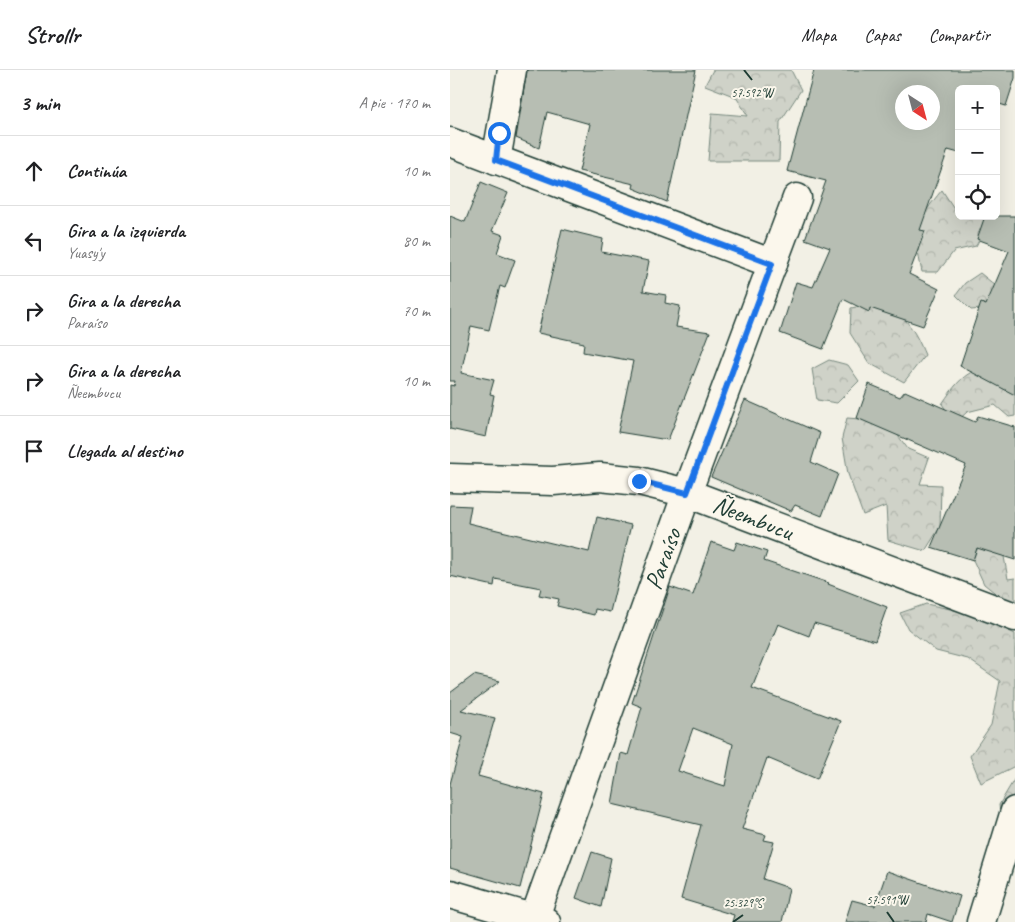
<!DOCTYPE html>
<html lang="es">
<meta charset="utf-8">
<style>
:root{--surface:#fff;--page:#f6f6f6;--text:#202124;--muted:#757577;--line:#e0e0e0}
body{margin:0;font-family:Caveat,sans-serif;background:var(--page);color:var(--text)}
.controls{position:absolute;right:15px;top:15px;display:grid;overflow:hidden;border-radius:8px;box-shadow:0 5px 20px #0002}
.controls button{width:45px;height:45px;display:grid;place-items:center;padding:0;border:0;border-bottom:1px solid var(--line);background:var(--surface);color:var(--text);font:25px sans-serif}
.compass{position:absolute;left:445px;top:15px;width:45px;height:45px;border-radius:50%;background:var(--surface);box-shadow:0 5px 20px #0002;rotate:144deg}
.stop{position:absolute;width:15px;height:15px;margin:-11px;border:4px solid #1a73e8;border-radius:50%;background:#fff}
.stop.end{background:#1a73e8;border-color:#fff;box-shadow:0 1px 5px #0008}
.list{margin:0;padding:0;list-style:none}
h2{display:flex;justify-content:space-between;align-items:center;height:65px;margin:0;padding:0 20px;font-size:21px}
h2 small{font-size:16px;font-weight:400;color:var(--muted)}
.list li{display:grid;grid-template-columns:32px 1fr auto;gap:15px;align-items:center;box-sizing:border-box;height:70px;padding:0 20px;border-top:1px solid var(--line)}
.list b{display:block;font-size:19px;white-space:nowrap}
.list p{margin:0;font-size:16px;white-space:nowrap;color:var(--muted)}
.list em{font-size:16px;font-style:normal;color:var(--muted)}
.icon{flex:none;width:28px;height:28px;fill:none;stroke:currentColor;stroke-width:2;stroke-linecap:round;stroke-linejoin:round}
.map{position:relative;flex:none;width:565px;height:852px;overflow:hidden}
header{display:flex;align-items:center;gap:30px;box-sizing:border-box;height:70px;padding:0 25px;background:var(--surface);border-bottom:1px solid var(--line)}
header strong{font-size:24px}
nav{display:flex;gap:28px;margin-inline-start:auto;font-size:18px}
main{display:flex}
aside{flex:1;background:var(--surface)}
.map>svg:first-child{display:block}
</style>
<header>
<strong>Strollr</strong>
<nav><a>Mapa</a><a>Capas</a><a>Compartir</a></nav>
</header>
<main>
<aside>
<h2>3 min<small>A pie · 170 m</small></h2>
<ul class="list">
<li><svg class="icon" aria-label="ahead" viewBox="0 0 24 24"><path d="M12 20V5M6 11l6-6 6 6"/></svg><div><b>Continúa</b></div><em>10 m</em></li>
<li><svg class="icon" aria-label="left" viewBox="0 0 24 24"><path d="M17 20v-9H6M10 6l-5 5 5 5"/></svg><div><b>Gira a la izquierda</b><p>Yuasy'y</p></div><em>80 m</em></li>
<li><svg class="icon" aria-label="right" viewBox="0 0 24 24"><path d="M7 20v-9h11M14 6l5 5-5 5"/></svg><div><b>Gira a la derecha</b><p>Paraíso</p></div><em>70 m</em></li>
<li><svg class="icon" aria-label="right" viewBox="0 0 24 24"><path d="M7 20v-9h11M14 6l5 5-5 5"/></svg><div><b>Gira a la derecha</b><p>Ñeembucu</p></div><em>10 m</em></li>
<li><svg class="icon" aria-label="arrive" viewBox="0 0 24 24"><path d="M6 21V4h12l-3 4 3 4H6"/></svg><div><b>Llegada al destino</b></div></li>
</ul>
</aside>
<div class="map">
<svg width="565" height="852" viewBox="0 0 565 852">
<defs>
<pattern id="forest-crowns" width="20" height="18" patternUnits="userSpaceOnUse" patternTransform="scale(1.25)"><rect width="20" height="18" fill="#cfd2c8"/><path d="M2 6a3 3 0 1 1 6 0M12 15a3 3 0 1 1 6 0" fill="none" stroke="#b1b5ac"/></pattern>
</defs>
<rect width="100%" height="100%" fill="#f2f0e5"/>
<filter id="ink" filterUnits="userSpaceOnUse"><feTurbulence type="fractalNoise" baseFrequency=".02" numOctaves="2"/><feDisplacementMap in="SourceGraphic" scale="10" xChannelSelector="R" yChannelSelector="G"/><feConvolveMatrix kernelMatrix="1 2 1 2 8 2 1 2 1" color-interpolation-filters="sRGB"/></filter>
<g filter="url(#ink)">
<!-- forest -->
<g fill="url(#forest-crowns)" stroke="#77887e">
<path d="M263,0H341L351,20L330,52L329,91H258L262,43L298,46L286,27L255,15Z"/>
<path d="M492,120L509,146H536L539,151L526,176L504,181L488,202H472C463,162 467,150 492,120Z"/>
<path d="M530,203L546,216L553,237L521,240L506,225L515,213Z"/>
<path d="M428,233C455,242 465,261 475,285L454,312L419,293L400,263L401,238Z"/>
<path d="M379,290L398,295L409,311L387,333L367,330L362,299Z"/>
<path d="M565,295V346L559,347L545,335L517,342L505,353L492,334C516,298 523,298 565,295Z"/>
<path d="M397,348L437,351L458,379L479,388L470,414L491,415L490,457L475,481L438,470L436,436L413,445L398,404L392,368Z"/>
<path d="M532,466L553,481L558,509L565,508V539L534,514L523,490Z"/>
<path d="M476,534L524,544L565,564V696L531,713L520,686L541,655L550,611L518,589L486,581L458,559L450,543Z"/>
<path d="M565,708V790L554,778L549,735Z"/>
</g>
<!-- building -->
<g fill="#b7beb3" stroke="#1f3d34" fill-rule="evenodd">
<path d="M77,0H246L217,132L183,118L184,114L129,101L140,54L97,42L89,78L66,68Z"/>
<path d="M364,0H565V8L556,36L546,33V19H509V83L498,80L470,160L475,161L459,204L489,219L473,256L420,238L419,242L393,229L373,279L330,263L346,212L363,217L380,178L355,169L376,111L337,101ZM452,22H482V52H452Z"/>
<path d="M31,112L58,123L42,161L53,165L47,183L65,190L55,218L50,216L39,260L21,256L11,303L44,310L40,324L44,325L36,367L0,359V315L4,316L5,311H0V146L15,152Z"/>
<path d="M535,146H565V325L510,296L531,233L536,235L559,181L527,169Z"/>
<path d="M112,159L153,169L151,182L199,191L193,221L216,225L215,233L230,236L226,257L260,262L218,370L168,362L183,291L133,282L134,273L88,263Z"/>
<path d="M419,314L450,327L455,321L525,352L528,346L565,357V490L527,478L523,490L481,477L516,395L407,348Z"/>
<path d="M295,330L370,363L361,392L388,404L372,446L345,435L341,441L261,407Z"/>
<path d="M0,435L21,436L18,453L139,482L147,447L181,455L160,542L145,539L144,545L107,536L109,529L89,525L91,518L45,509L44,516L0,506Z"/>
<path d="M261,472L284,480L287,472L317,482L314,491L379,513L378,514L437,537L425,571L364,553L359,566L328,554L302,618L391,651L367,709L317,688L292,759L316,765L314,770L324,772L313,809L339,818L332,852H282L284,845L231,829L251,755L162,734L171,683L178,685L192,637L182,633L220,517L243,525ZM243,658L283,674L275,716L228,701Z"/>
<path d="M24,605L50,611L11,640L45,648L28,706L94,724L70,818L0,798V714L13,667L0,663V623Z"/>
<path d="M142,782L161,788L151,837L126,828Z"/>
<path d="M437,801L510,826L502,852L478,844L476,852H395L402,830L425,836Z"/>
</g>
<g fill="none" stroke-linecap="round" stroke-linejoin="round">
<!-- minor casing -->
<g stroke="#1f3d34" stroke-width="31">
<g id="minor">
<path d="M0,72L323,194"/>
<path d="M46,90L62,0"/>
<path d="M0,408L103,411L150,407L189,411L237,423L565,547"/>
<path d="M0,824L96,852"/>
<path d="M83,852L237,423L347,128"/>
<path d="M531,852L565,741"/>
</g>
</g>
<!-- minor -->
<use href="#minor" stroke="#fbf7ec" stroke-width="28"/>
</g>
</g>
<g fill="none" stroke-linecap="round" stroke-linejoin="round" filter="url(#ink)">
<!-- route -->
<path stroke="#1a73e8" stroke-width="6" d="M49,63L46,90L322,194L237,423L189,411"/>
</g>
<!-- ticks -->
<path fill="none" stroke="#1f3d34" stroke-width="2" d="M294,0L302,10M437,842L444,852M283,852L293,845"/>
<g text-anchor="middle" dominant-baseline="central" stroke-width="4" stroke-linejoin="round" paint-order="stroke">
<!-- street labels -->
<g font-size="25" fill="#1f3d34" stroke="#fbf7ec">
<text transform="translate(303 448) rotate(21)">Ñeembucu</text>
<text transform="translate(213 489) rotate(-70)">Paraíso</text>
</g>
</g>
<g font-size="12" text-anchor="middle" fill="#1f3d34" stroke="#fbf7ec" stroke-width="4" stroke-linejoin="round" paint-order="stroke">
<text x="302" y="27">57.592°W</text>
<text x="437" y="834">57.591°W</text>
<text x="293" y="837">25.329°S</text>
</g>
</svg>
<div class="controls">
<button>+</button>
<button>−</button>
<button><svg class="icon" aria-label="locate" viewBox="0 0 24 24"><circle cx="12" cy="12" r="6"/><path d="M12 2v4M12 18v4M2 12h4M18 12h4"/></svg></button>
</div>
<svg class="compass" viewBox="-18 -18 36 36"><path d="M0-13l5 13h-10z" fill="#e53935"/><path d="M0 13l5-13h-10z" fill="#757577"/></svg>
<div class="stop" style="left:49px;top:63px"></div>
<div class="stop end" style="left:189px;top:411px"></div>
</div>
</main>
